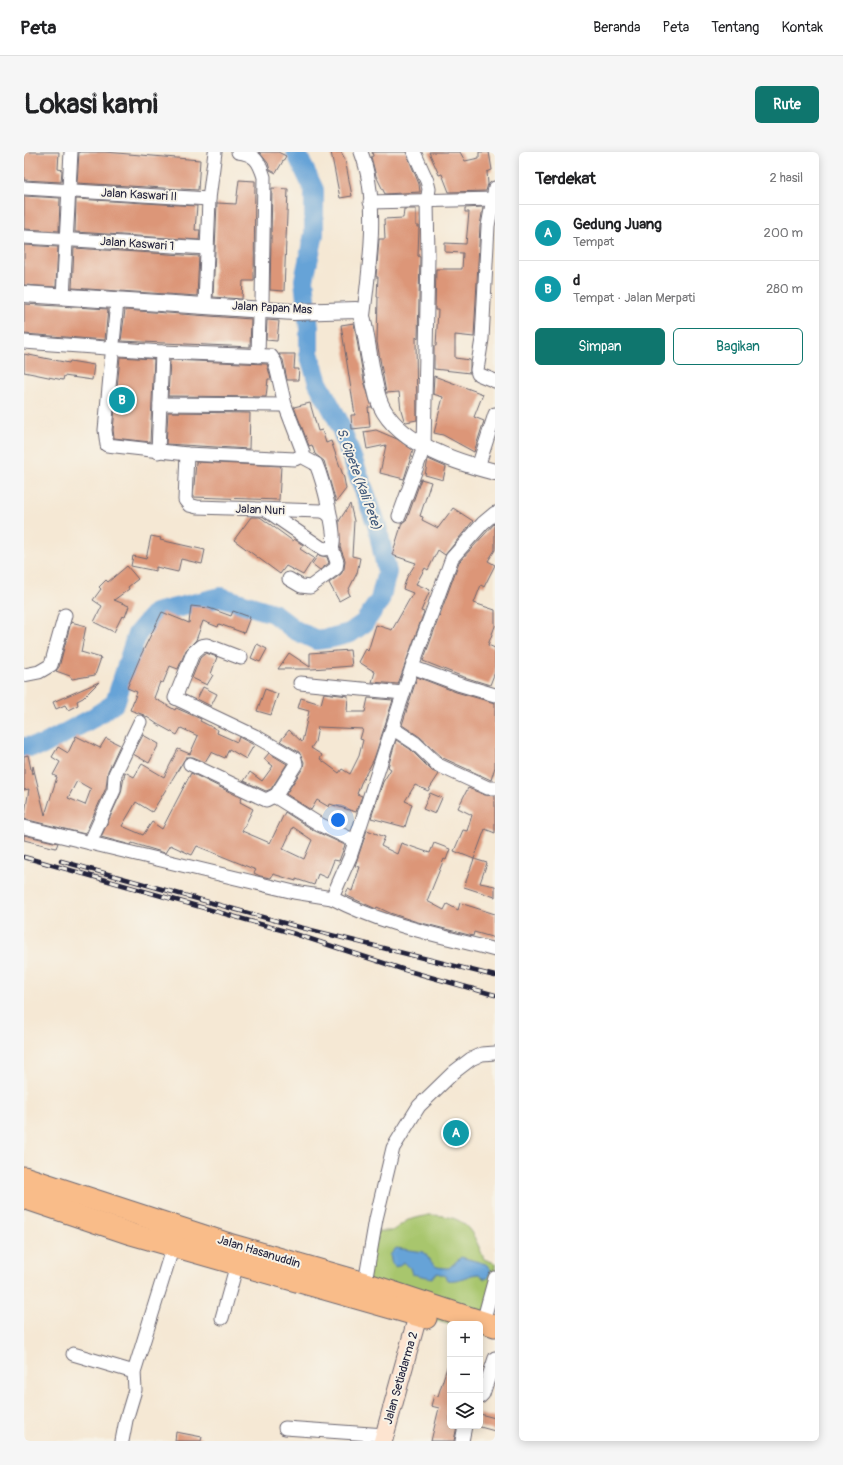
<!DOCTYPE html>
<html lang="id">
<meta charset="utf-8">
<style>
:root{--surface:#fff;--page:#f6f6f6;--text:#202124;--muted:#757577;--line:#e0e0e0;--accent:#0f766e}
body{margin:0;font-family:Pangolin,sans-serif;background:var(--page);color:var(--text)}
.controls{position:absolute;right:12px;bottom:12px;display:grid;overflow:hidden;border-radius:6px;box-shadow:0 2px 10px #0003}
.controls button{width:36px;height:36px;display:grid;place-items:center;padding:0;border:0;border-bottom:1px solid var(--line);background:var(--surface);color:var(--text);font:20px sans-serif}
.you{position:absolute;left:314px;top:668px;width:14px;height:14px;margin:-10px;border:3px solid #fff;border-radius:50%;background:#1a73e8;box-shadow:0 0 0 6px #1a73e833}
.badge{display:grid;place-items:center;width:26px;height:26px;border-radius:50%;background:var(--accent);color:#fff;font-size:13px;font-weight:700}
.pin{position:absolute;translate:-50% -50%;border:2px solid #fff;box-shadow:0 1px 4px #0006}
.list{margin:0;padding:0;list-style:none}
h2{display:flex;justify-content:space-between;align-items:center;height:52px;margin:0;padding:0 16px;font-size:17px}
h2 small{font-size:13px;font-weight:400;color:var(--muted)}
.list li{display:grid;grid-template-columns:26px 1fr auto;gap:12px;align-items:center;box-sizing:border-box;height:56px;padding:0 16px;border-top:1px solid var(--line)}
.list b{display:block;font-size:15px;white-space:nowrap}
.list p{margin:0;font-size:13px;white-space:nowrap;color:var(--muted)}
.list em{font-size:13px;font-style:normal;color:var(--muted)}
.actions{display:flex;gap:8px;padding:12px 16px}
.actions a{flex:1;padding:9px 0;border:1px solid var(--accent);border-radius:6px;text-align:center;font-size:14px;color:var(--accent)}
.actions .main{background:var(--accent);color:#fff}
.icon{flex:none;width:22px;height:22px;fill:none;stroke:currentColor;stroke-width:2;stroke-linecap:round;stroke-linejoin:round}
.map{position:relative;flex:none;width:471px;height:1289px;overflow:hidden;border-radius:6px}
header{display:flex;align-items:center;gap:24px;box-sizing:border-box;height:56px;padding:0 20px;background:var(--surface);border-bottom:1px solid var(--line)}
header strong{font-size:19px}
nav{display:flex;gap:22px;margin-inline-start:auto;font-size:14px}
.intro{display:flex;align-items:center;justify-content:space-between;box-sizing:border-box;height:96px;padding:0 24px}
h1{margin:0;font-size:28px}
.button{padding:10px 18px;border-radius:6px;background:var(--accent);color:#fff;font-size:14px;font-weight:700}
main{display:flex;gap:24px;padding:0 24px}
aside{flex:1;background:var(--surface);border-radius:6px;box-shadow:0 2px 10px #0003}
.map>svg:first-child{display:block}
</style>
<header>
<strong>Peta</strong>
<nav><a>Beranda</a><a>Peta</a><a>Tentang</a><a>Kontak</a></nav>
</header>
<div class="intro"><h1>Lokasi kami</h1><a class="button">Rute</a></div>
<main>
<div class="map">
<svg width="471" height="1289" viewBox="0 0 471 1289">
<rect width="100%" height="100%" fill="#f7f3e8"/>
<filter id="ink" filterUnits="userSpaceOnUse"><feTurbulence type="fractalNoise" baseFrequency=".025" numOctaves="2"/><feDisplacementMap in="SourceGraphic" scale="8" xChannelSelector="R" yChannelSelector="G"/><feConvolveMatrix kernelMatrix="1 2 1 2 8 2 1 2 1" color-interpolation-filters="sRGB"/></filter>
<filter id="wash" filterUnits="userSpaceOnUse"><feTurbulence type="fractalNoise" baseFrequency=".012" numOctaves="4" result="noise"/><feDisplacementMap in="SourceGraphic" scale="16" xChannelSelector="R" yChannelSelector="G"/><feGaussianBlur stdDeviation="0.9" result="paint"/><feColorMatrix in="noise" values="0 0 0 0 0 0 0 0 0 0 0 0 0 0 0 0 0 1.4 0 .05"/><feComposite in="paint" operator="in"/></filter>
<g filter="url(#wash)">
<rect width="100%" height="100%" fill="#f5e8d4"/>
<!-- green -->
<path fill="#a8c66d" stroke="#657454" d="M404,1063C441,1063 447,1075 460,1107L471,1111V1126L459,1169L471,1174V1186L456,1181V1172L426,1173L394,1163L340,1131L350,1079H368L384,1068Z"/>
<!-- water -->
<path fill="#66a3d7" stroke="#446289" d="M372,1096L400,1100C409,1112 407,1116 425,1116L437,1105L462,1112L467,1118L464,1126L460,1127L455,1122C444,1122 436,1130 423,1128L421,1124L414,1121L410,1123L408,1126L388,1122L386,1116L380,1110L372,1115L368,1112L366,1103Z"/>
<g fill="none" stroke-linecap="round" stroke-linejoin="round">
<!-- river -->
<path stroke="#66a3d7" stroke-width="20" d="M0,595L17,594L67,567L91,551L113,482L131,461L197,445L249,461L271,478L292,488L307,486L326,481L340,471L356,448L363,420L353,373L314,268L294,231L285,201V176L280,128L290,82V38L272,0"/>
</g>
<g id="blocks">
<!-- building -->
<g fill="#dc9678" fill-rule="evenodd">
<path d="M0,0H35L34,17L38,18L37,30L0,28Z"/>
<path d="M55,0H81L176,8L174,38L53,31Z"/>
<path d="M235,0H254L262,4L252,21L246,18L244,11Z"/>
<path d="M307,0H317L321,7L328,44L316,46Z"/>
<path d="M348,0H382L395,32L396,40L361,42L352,24L347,5L349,4Z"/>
<path d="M405,0H436L441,9L455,6V0H465L468,18L463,20L464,32L462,39L425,40L418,22L415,23Z"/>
<path d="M215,28L231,29L230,129H219L218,147L189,145L193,51L212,52Z"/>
<path d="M248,36L264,37L260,139L246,138Z"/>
<path d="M0,44L36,46L35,79L0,77Z"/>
<path d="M52,47L173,54L171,78H176L175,88L51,80Z"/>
<path d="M459,55L456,74L450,185L431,183V206L446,208V221L410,217V194H412L414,158H411L412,117H438L439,101L421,100V91L442,92L445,60H441V56Z"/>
<path d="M380,57H392V74H395L394,104L396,105L394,186L392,185L393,268L382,270L380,268L377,258L375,240L362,241L353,190L354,145H353L354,125H352L355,87H361L360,67L379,66Z"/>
<path d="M0,93L34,95L32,135L0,133Z"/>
<path d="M50,96L175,104L173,144L48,136Z"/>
<path d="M0,152L84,157L81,188L0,182Z"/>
<path d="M101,158L227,167L226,195L97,189Z"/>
<path d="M243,168L255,169L253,189L242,188Z"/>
<path d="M330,171L340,229L348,255H344L346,275L328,277L327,263H331L317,173Z"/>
<path d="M0,202L45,211L46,209L70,213L68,228L40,224L39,228L0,220Z"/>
<path d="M255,202H271L270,217H275L274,228H263L259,208Z"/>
<path d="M96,205L130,207L126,290L90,286L89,278Z"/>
<path d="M146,208L243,212L247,227H244L242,245L144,244Z"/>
<path d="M410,224L459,242L450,265L460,269L450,300L419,283L410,281L419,245L409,242Z"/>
<path d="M286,251L294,279L298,278L302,291L307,289L320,326L322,337L312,350L300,309L291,302L288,293L285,294L270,255Z"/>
<path d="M144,260L226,261L225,297L142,292Z"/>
<path d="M352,278L373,287L389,298L380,327L356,321L362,293L343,297L340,280Z"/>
<path d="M404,307L422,315L419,328L401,323Z"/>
<path d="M172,310L257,314L255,348L169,345Z"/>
<path d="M397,327L407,330L396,364L399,365L398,368L414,376L429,356L449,369L421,403L414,398L404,418L401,416L392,432L406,438L397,459L400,460L374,532L348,530L351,520L335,510L342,497L344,499L352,473L368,478L389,441L379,437L383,425L392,411L368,403L378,371L383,367Z"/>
<path d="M326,352L330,369L328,404L336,406L333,421L324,439L326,443L315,449L305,431L317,422L320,417L321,408L316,395L315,369Z"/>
<path d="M227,365H236L269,389L270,387L279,393L276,397L290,406L279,423L262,414L256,422L210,388Z"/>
<path d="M471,371V398L464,409L471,413L460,435L457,433L450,451L471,458V474L464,493L471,496V520L466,533L437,524L399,509L435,410Z"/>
<path d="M127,384L137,386L136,388L181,398L178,412L157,407L154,420L132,415V419L107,414L109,404L122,407Z"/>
<path d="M294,403L303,405L305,411L296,418L288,412Z"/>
<path d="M103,414L114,427L104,435L105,437L90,448L105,454L101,465L98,464L90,480L70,470L78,454L69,448L77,437L75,435L82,428L84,430Z"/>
<path d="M167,454L185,456L207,464L209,459L226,465L220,481L195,472L194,475L179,469L172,488L162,498L154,517L146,514L139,531L136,530L130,546L151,558L152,556L177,567L176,569L194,578L193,581L213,590L215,585L230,593L222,607L205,597L201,606L187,600L181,610L169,605H162L128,660L112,650L98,674L119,683L128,670L138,677L167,621L218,646L216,650L229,657L218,679L246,691L261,660L291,679L321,693L315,709L310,708L303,726L294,722L290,733L272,727V729L249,722L247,726L236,724L230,721L232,718L173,694L168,703L146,693L141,701L108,691L107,693L77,685L97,641L101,620L110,625L118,612L140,625L154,597L166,602L174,584L157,576L153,583L133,572L120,563L106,558L113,540L103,536L117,503L138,460L165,471ZM269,675L288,688L280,707L259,697Z"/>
<path d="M47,470L62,474L57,500L77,506L71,523L48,527L46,524L32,519L35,515Z"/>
<path d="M233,492L243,497L236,510L227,506Z"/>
<path d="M326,498L328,514L288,517H254L265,501L286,515V501Z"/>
<path d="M182,501L193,505L187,522L189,523L183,533L168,526L176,506Z"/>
<path d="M393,525L432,540L471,551V615L467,628L419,606L396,585L378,573Z"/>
<path d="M75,530L59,546L53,549L54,553L44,558L41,553L32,557L29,550Z"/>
<path d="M179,535L193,542L187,554L173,547Z"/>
<path d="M241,537L254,542L247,563L233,559Z"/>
<path d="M300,541L324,544L323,560H341L344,546L369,548L350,607L337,631L333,642L338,644L332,660L306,652L305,655L293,648L287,658L262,642L279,616L280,610L275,600L256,589L265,578L278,590L285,559L274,556L277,546L297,552ZM294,575L339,577L336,587L339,588L335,604L326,622L318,617L315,621L296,607L298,603L287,596L291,590Z"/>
<path d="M119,583L135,592L125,611L109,602Z"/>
<path d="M52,584L76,596L82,586L96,593L84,619L82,636L61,682L0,667L5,637L0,638V604L4,603L8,622L9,614L21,663L33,625L29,623L36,610L28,605L34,595L44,601ZM53,629L67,637L61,653L44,646Z"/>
<path d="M372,588L386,597L408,619L415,622L404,639L391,633L381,649L388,652L381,675L347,666L359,630L367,617L364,615Z"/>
<path d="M245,601L263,612L247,637L242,639L220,629L226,620L238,629L249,614L240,607Z"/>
<path d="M444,636L461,643L471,644V681L461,677L450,707L430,699L439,678L443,679L448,663L434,656Z"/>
<path d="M406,641L418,646L411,662L399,657Z"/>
<path d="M343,678L361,685L357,694L373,702L377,691L406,701L410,691L426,697L422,708L420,707L403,749L420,758L423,752L434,758L436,751L471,762V786L450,780L449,784L390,769L366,761L353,755L352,757L350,756L321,743L324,737L328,739L336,715L331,714Z"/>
<path d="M0,683L34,691L32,696L0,688Z"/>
<path d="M450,707L463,711L456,731L471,734V745L440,735Z"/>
<path d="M424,1212H426V1274H433L430,1289H407L415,1256L407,1254L410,1243L414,1244Z"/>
<path d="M456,1262L471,1266V1279L456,1275Z"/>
<path d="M152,1280L178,1285L177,1289H151Z"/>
</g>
</g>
</g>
<g filter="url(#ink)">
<use href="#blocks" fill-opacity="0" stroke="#6c6771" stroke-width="1"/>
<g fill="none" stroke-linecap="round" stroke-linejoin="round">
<!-- minor casing -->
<g stroke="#6c6771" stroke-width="15">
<g id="minor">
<path d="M214,0C231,2 235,9 240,25L238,150L235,163L234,204"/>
<path d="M337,0C356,49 345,117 339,168"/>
<path d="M0,36L185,47"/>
<path d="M471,36L464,74L458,187L453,218L454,222L471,229"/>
<path d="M346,50L471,47"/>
<path d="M0,85L183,96"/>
<path d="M39,145L47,0"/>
<path d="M181,153L185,47L191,0"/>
<path d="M0,190L138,200L247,204L251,210L261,253L279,300L277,304L271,307L163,302L83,293L81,278L93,149"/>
<path d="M136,252L261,253"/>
<path d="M134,300L138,200"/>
<path d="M163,302L161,348L165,353L173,355L297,359L301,360L306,364"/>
<path d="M454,315L471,262"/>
<path d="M242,358L299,397L308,396C314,384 298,326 292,312L277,304"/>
<path d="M471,361L459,371L428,406L388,515L326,705L308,746C359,773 415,783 471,798"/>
<path d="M375,364L400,295L404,105L403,50L405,37L403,29L390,0"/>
<path d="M265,427L277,434L286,435L312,416L313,410L308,396"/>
<path d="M217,506L183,493L177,494L169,501L151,546L231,584L271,607L272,612L251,645"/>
<path d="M388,515L434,532L471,543"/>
<path d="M0,523L15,520L27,513L41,463"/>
<path d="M276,531L379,541"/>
<path d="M368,576L391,591L414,613L464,636H471"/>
<path d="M166,612L242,648L250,644L295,672L331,689"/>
<path d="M0,675L270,740L308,746"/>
<path d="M66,691L90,638L91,622L116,570"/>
<path d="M341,1131L352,1067L369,996L395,954L430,920L447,907L458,902L471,901"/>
<path d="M198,1166L213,1112"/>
<path d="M459,1170L471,1126"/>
<path d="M49,1202L110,1220"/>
<path d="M456,1245L459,1242L471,1206"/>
<path d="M261,1276L361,1283"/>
<path d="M98,1289L102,1268L111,1238L110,1220L149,1094"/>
<path d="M438,1289L441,1274"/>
</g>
</g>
<!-- tertiary casing -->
<g stroke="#6c6771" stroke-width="18">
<path id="tertiary" d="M0,142L270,160L332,158L337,162L339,168C344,194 347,221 354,246C368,290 431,310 471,320"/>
</g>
<!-- secondary casing -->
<g stroke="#6c6771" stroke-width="20">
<path id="secondary" d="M359,1289L394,1163"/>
</g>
<!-- trunk casing -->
<g stroke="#6c6771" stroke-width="23">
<g id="trunk">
<path d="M0,1025L205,1092L341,1131L471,1174"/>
<path d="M0,1046L107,1082L402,1166"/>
</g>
</g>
<!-- minor -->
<use href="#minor" stroke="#fff" stroke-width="13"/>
<!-- tertiary -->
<use href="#tertiary" stroke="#fff" stroke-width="16"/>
<!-- secondary -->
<use href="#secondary" stroke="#fde4d0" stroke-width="18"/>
<!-- trunk -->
<use href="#trunk" stroke="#f9bc89" stroke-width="21"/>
<!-- rail casing -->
<g stroke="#22223b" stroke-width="4.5">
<g id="rail">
<path d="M0,705L268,781L381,818L471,843"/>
<path d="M37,709L271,774L471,824"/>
</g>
</g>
<!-- rail -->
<use href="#rail" stroke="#f7f3e8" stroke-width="3" stroke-dasharray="9" stroke-linecap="butt"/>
</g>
</g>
<g text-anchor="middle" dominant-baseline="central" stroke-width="4" stroke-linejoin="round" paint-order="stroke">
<!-- street labels -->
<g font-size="12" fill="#22223b" stroke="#f7f3e8">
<text transform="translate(115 43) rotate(3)">Jalan Kaswari II</text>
<text transform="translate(113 92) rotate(4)">Jalan Kaswari 1</text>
<text transform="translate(248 156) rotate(3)">Jalan Papan Mas</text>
<text transform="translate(236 358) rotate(2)">Jalan Nuri</text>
<text transform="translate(235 1100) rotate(17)">Jalan Hasanuddin</text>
<text transform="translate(377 1226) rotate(-74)">Jalan Setiadarma 2</text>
</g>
<!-- water labels -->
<g font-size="13" font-style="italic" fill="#3d5679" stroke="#f7f3e8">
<text transform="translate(335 327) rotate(70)">S. Cipete (Kali Pete)</text>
</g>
</g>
</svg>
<div class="controls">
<button>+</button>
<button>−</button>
<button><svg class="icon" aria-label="layers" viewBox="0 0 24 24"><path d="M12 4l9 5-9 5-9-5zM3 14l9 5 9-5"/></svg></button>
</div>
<div class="you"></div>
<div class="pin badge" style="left:432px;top:981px;background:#0f9aa8">A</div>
<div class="pin badge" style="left:98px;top:248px;background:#0f9aa8">B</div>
</div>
<aside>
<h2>Terdekat<small>2 hasil</small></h2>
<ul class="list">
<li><span class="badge" style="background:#0f9aa8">A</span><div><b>Gedung Juang</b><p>Tempat</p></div><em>200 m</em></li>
<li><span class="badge" style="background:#0f9aa8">B</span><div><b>d</b><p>Tempat · Jalan Merpati</p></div><em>280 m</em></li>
</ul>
<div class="actions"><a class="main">Simpan</a><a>Bagikan</a></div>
</aside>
</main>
